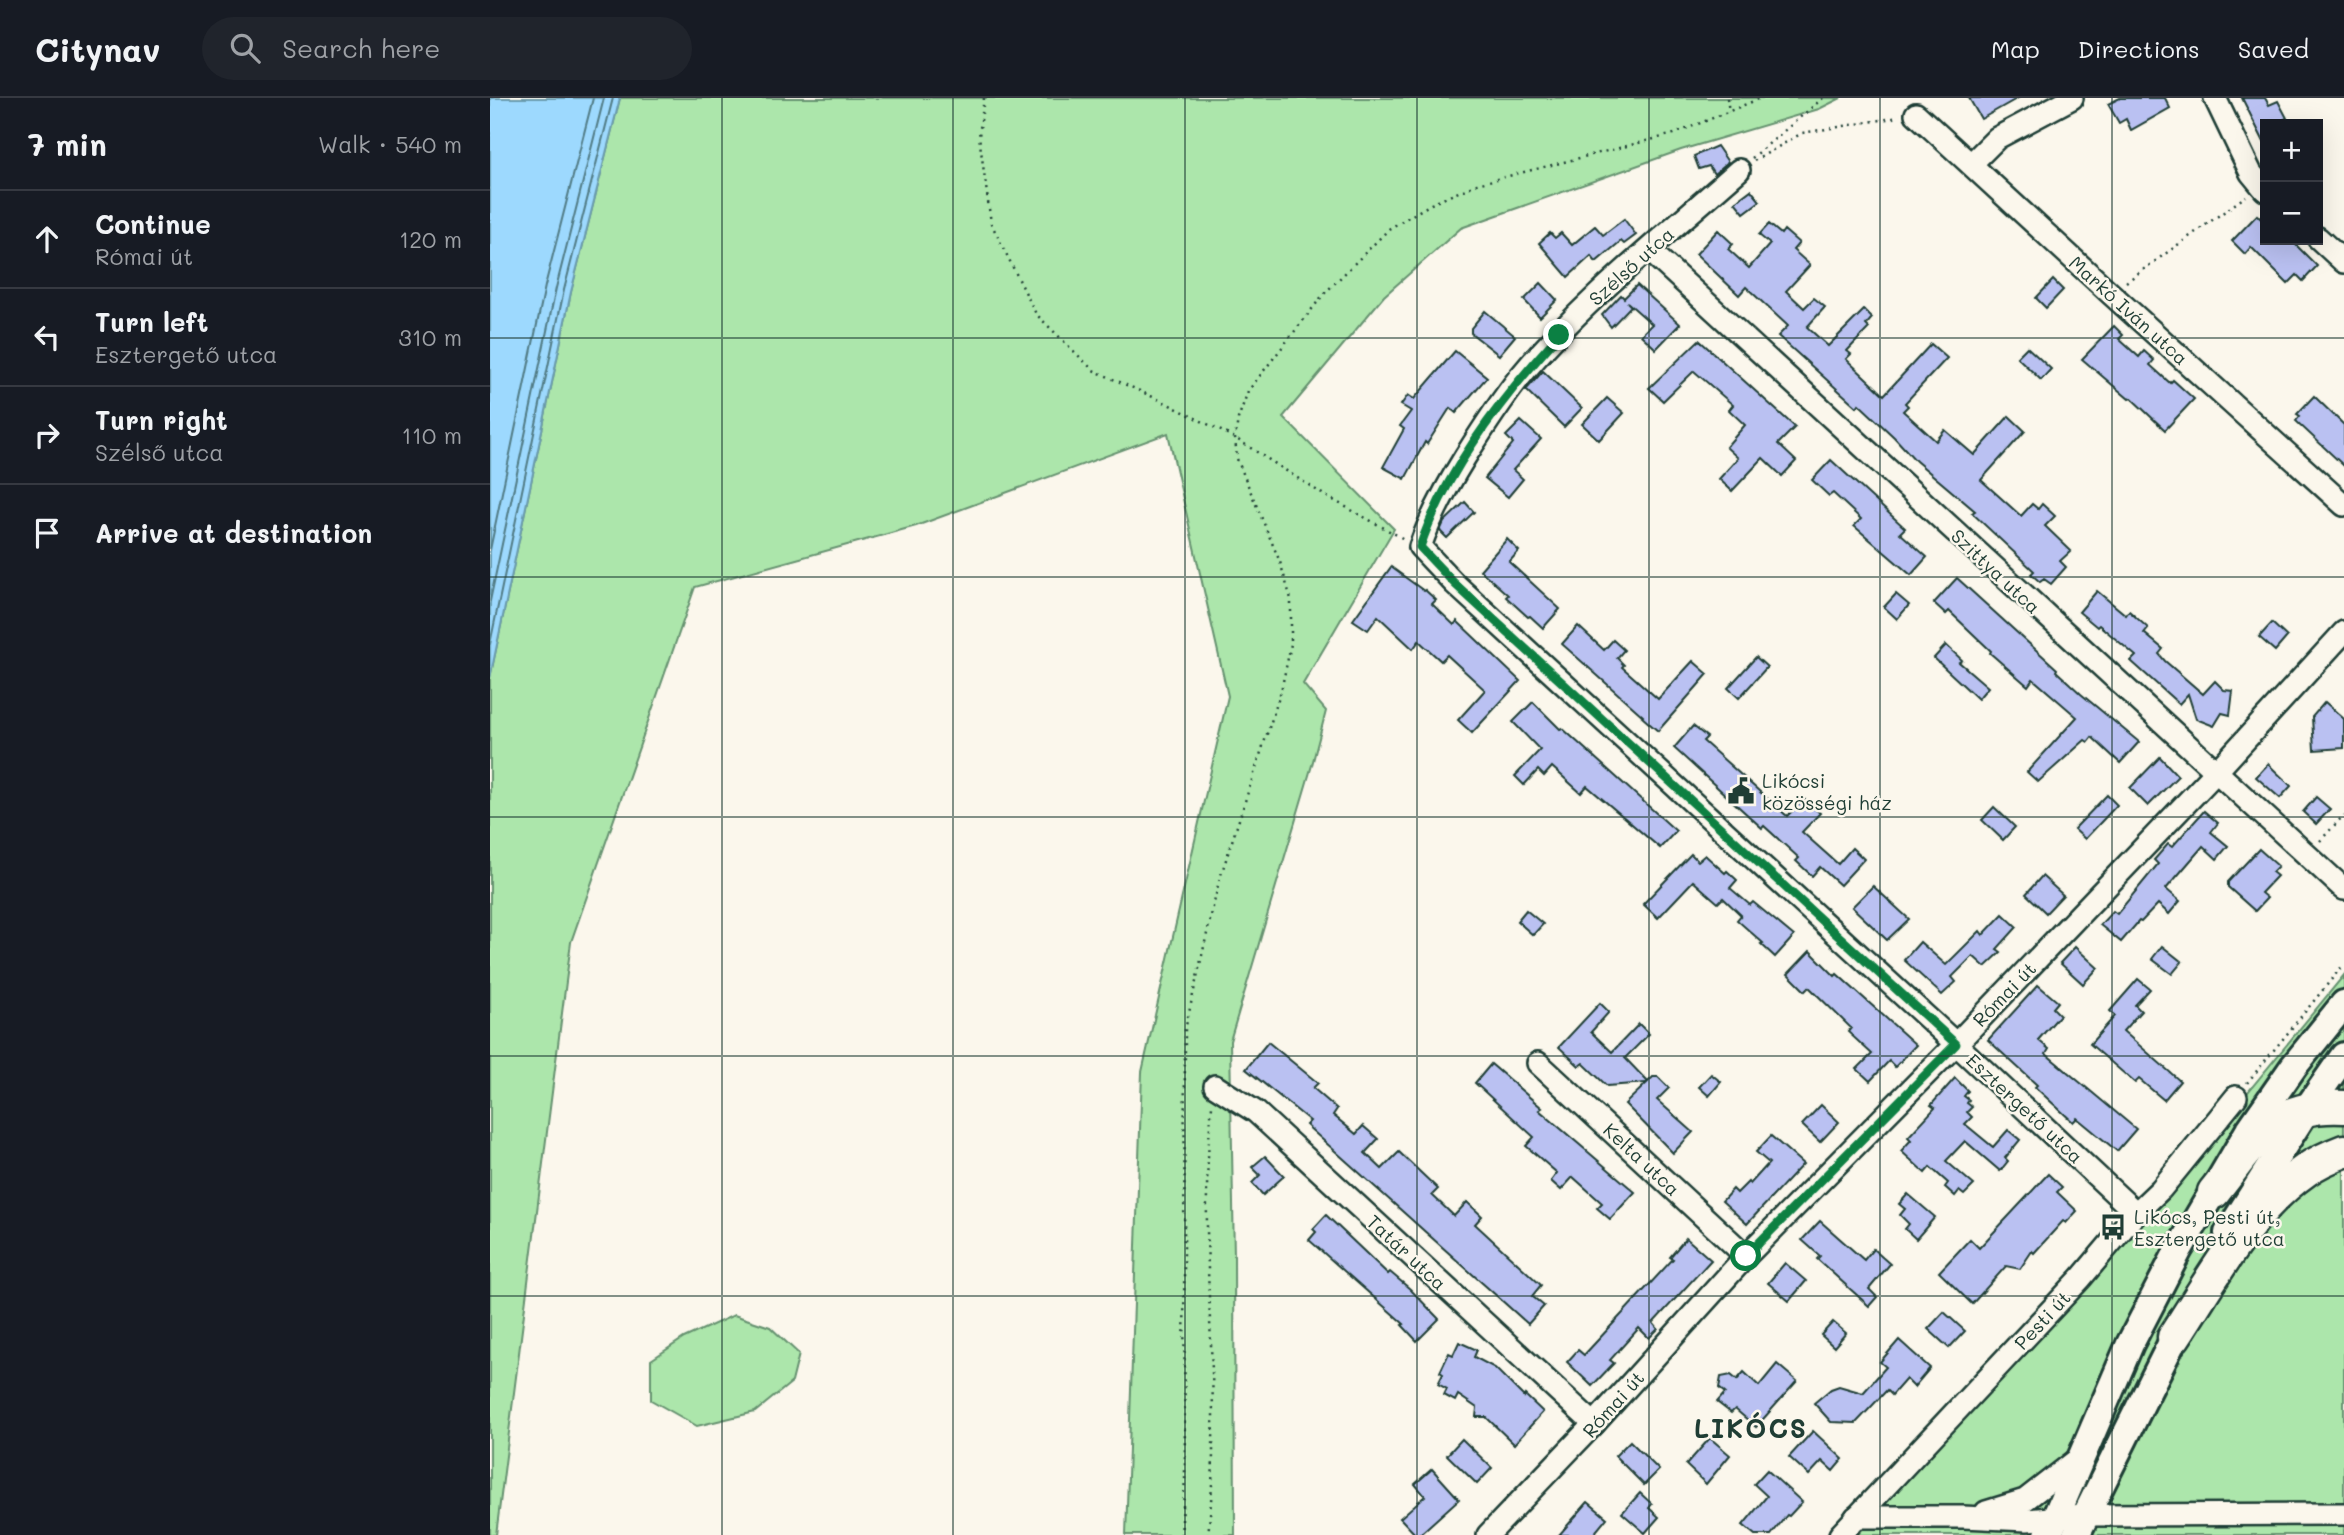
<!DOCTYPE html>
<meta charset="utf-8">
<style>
:root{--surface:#171b24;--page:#20242c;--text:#f1f3f6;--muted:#9ea1a6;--line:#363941}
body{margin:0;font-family:Mali,sans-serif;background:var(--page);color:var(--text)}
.controls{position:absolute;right:21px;top:21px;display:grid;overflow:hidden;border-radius:0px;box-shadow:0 7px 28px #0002}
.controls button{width:63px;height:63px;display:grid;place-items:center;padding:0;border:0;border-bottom:2px solid var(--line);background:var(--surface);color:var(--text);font:35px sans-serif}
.stop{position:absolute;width:21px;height:21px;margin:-16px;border:5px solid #0b8043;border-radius:50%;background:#fff}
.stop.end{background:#0b8043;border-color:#fff;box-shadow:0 2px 7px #0008}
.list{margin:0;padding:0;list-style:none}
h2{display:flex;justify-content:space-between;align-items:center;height:91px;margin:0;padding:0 28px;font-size:30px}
h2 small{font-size:23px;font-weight:400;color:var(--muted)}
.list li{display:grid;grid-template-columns:46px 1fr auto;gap:21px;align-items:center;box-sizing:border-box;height:98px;padding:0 28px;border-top:2px solid var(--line)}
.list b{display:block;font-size:26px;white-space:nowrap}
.list p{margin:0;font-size:23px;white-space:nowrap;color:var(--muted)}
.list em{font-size:23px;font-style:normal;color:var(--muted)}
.icon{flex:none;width:38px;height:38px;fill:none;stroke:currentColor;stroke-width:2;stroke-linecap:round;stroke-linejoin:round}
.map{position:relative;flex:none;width:1854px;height:1437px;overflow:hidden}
header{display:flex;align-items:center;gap:42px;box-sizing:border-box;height:98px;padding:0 35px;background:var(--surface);border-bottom:2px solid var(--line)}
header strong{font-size:33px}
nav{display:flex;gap:38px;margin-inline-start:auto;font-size:24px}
.search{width:490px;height:63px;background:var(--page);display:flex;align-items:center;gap:18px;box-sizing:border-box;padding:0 24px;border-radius:38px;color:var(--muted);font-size:26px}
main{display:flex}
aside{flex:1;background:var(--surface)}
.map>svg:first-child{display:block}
</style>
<header>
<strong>Citynav</strong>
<div class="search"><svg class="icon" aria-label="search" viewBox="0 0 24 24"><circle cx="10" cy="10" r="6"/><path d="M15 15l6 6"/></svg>Search here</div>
<nav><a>Map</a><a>Directions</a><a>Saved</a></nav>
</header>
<main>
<aside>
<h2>7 min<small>Walk · 540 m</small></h2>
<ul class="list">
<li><svg class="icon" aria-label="ahead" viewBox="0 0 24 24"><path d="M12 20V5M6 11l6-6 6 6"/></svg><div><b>Continue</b><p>Római út</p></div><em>120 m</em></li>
<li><svg class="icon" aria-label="left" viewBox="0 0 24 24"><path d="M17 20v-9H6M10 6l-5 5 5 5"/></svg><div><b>Turn left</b><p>Esztergető utca</p></div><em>310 m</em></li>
<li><svg class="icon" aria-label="right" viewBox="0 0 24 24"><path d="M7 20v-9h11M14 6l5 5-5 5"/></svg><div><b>Turn right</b><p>Szélső utca</p></div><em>110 m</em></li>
<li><svg class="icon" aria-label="arrive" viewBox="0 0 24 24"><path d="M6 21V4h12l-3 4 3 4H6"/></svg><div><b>Arrive at destination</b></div></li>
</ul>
</aside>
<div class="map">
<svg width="1854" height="1437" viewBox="0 0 1854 1437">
<rect width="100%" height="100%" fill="#fbf7ec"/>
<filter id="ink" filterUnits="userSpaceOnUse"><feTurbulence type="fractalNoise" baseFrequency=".0143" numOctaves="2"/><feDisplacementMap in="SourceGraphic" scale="14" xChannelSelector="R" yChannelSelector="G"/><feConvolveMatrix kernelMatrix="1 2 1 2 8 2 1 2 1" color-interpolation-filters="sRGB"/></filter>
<g filter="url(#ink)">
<!-- green -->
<g fill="#ace6ab" stroke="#669270" stroke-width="2">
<path d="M130,0H1351L1329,11L1191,52L971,130L894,198L793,319L904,431L813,586L836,613L822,667L740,943L744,1159L745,1437H636L652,974L738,598L678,335L426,428L205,489L81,844L6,1437H0V580L81,194Z"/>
<path d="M1854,877V1437H1367L1621,1161Z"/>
<path d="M244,1217L280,1229L309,1256L302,1284L265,1314L207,1328L161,1302V1262L194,1240Z"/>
</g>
<!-- water -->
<path fill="#9dd9fe" stroke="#6b9bad" stroke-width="2" d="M0,0H130L81,194L0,580Z"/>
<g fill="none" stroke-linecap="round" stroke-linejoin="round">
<!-- shore -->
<g stroke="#517b85" stroke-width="2">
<path d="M0,452L55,188L103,0"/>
<path d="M0,503L66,190L114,0"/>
<path d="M0,546L74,192L123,0"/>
</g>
</g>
<!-- building -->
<g fill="#bac1f2" stroke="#1f3d34" stroke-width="2">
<path d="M1479,0H1528L1491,21Z"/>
<path d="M1630,0H1675L1680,10L1641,32L1636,21L1629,25L1618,6Z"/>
<path d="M1752,0H1775L1779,7L1788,3L1797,20L1785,26H1775V46Z"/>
<path d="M1227,48L1238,64L1224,76L1219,68L1209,71L1204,58Z"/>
<path d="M1261,92L1270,103L1254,115L1245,104Z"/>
<path d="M1767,117L1775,125V142H1801L1827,168L1813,183L1807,177L1798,186L1761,149L1755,156L1742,143Z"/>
<path d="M1134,121L1146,137L1134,146L1131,143L1106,164L1101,158L1078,179L1049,145L1060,135L1065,140L1071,135L1082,147L1105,128L1113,137Z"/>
<path d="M1279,126L1291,136L1294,132L1309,145L1303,152L1320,167L1296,193L1314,210L1324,200L1335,209L1317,229L1338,248L1374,212L1382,220L1376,227L1379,230L1357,253L1361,256L1356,261L1394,297L1441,246L1457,260L1415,305L1418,308L1413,313L1446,343L1455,332L1484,357L1519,318L1535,333L1491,382L1531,418L1542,406L1548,411L1552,406L1565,418L1555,428L1581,453L1570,463L1576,469L1561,486L1554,481L1550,484L1541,476L1544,473L1482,415L1485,413L1426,363L1404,339L1369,306L1367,309L1288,238L1298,228L1256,189L1249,197L1206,156L1228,132L1243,146L1238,151L1259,170L1280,146L1269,137Z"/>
<path d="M1563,182L1573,192L1556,210L1546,200Z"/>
<path d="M1051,185L1067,202L1050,219L1034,202Z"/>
<path d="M1147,187L1190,226L1166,251L1151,237L1162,226L1137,204L1141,208L1121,229L1112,217L1131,197L1134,200Z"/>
<path d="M995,213L1025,238L1009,257L981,235V230Z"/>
<path d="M1624,228L1633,237L1629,241L1649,259L1654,253L1664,262L1660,267L1680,285L1683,282L1704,301L1675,332L1641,300L1639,301L1592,261Z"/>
<path d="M1209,242L1305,329L1288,346L1306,363L1292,378L1273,360L1242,393L1229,381L1248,360L1236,349L1255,327L1239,312L1243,307L1204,273L1173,303L1159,290Z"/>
<path d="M1537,249L1561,271L1551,282L1527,259Z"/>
<path d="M965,253L997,279L966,315L960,310L937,346L935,344L915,381L893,369L914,331L910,328L921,313L911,307L918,297L924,301Z"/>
<path d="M1053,273L1092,310L1074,329L1036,292Z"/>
<path d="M1824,298L1854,327V368L1806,323L1810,318L1807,316Z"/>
<path d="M1117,300L1134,315L1109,342L1092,326Z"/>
<path d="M1031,323L1051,341L1023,372L1033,381L1018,399L995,380L1023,345L1016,338Z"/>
<path d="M1341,362L1415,430L1410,435L1437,459L1421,477L1364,428L1371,421L1343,395L1339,398L1322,382Z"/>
<path d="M975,404L984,414L957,440L950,433L954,424Z"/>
<path d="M1017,441L1029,453L1019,464L1070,511L1053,530L1040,518L1038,519L1016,499L1018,497L990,472Z"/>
<path d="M901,469L934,493L935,492L946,502L942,506L964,527L967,523L1030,583L982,635L968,622L995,592L957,557L951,563L929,543L923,551L888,518L878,532L863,522Z"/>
<path d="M1467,480L1567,571L1566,573L1591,596L1649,644L1630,665L1602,639L1598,644L1595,642L1548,684L1537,674L1587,619L1543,581L1538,588L1516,569L1500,555L1501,553L1459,513L1456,516L1444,505Z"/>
<path d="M1607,493L1636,517L1639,513L1658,530L1654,535L1673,551L1669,556L1675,563L1713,596L1725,583L1734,592L1743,593L1740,617L1732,615L1724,628L1706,621L1698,596L1689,606L1641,563L1646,558L1609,527L1607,529L1589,514Z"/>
<path d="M1406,496L1419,507L1407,521L1394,509Z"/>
<path d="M1782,525L1797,539L1785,553L1769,539Z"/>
<path d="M1088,528L1114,552L1123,542L1134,552L1127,560L1134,567L1132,569L1168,601L1203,563L1218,576L1168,633L1152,619L1153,618L1072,546Z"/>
<path d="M1456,547L1472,562L1469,564L1498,589L1488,601L1444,560Z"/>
<path d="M1266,559L1277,569L1249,600L1238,590Z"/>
<path d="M1043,604L1070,631L1072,630L1186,733L1170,750L1097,688L1091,695L1062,669L1054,678L1048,672L1034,687L1025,678L1050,652L1023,624Z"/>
<path d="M1835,604L1854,621V650L1824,652L1822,619Z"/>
<path d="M1203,628L1217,639L1213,643L1297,718L1314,701L1330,715L1312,734L1348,766L1362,750L1374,761L1350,787L1330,769L1322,778L1306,763L1309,760L1274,728L1272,730L1184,650Z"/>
<path d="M1670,659L1688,678L1658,708L1640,690Z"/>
<path d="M1778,666L1801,688L1790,700L1766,679Z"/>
<path d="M1617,697L1627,707L1595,741L1584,731Z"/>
<path d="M1826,699L1840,711L1826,726L1813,714Z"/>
<path d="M1504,709L1525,729L1513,742L1492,722Z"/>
<path d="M1714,713L1728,725L1721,734L1738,748L1727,761L1713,748L1676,791L1690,803L1679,816L1668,806L1651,824L1649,823L1631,844L1610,827L1623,813L1627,816L1668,766L1664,762L1678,746L1682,749Z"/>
<path d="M1769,751L1788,768L1782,774L1787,778L1771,795L1777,800L1765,813L1738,789V784Z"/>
<path d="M1201,756L1208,763L1215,757L1235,775L1237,773L1247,782L1240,790L1260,807L1263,804L1304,838L1285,859L1271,846L1273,845L1247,822L1251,817L1233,800L1228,805L1203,783L1168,820L1153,806Z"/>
<path d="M1552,778L1573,797L1556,815L1536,796Z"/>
<path d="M1383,788L1419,821L1397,842L1362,809Z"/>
<path d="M1036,812L1053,826L1043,837L1027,823Z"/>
<path d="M1513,816L1527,829L1507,851L1511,854L1495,869L1483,858L1462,879L1466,884L1452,897L1414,862L1430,844L1456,867L1490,833L1493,837Z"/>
<path d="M1672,848L1692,864L1682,876L1662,861Z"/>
<path d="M1585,849L1608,870L1593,886L1570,865Z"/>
<path d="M1320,853L1345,878L1347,876L1426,947L1405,969L1399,963L1380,983L1367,971L1382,956L1358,934L1361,930L1319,889L1315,893L1298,876Z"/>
<path d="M1648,881L1660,891L1645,907L1651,913L1633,933L1690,983L1674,1002L1649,981L1645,985L1600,946L1625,918L1620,913Z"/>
<path d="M1548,887L1568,904L1563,910L1570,917L1548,942L1559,951L1556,956L1646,1031L1627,1053L1587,1020L1583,1024L1545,989L1547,987L1498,942Z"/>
<path d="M1110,905L1119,914L1101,934L1122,954L1149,926L1159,936L1135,960L1158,984L1163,979H1168L1179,990L1167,1002L1203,1034L1183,1055L1135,1006L1157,985L1117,988L1093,965L1089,968L1069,949Z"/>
<path d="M778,944L828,985L823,990L847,1011L843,1017L866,1036L873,1028L888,1041L875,1055L892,1071L909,1054L948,1091L942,1097L964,1118L977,1104L992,1118L985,1126L1051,1187L1042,1198L1054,1208L1038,1226L816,1027L820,1023L756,971Z"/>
<path d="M1001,966L1052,1010L1049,1012L1145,1094L1120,1121L1107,1110L1112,1105L1083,1079L1071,1092L1061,1083L1067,1075L1036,1048L1044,1039L985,985Z"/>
<path d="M1221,976L1231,984L1219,998L1209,989Z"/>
<path d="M1465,980L1478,993L1474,998L1479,1002L1477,1005L1482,1009L1477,1014L1482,1019L1475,1026L1503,1049L1518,1032L1530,1042L1515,1060L1518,1063L1510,1073L1475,1043L1456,1063L1484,1087L1474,1097L1469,1093L1465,1098L1455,1089L1458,1085L1440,1069L1435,1075L1411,1053L1421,1042L1418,1039L1445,1010L1441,1007Z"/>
<path d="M1331,1007L1349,1024L1330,1044L1312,1027Z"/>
<path d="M1281,1038L1313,1066L1257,1126L1232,1103L1243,1091L1247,1095L1258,1084L1260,1086L1279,1065L1266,1054Z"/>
<path d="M775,1058L794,1078L773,1097L762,1085L770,1077L762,1069Z"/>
<path d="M1558,1076L1572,1089L1567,1094L1587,1113L1576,1125L1573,1123L1544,1155L1542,1153L1530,1171L1516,1168L1482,1206L1449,1174L1480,1141L1489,1150Z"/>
<path d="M1418,1096L1445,1119L1426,1141L1415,1131L1419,1126L1410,1117L1415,1111L1409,1106Z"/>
<path d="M836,1117L898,1176L900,1174L920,1191L949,1221L927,1243L912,1227L914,1226L819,1142L826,1134L823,1131Z"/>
<path d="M1330,1123L1374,1162L1383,1151L1400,1166L1379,1191L1387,1199L1379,1208L1327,1161L1330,1158L1312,1142Z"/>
<path d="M1196,1140L1221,1162L1163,1225L1168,1231L1159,1240L1149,1230L1120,1262L1124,1265L1102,1288L1077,1264L1088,1252L1094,1257L1183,1161L1180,1159Z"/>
<path d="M1295,1165L1316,1183L1299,1203L1278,1185Z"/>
<path d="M1454,1214L1475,1233L1459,1250L1438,1231Z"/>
<path d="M1343,1224L1356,1235L1344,1249L1331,1237Z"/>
<path d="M1409,1242L1440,1270L1424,1289L1416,1281L1402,1297L1397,1292L1366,1325L1341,1324L1324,1305L1341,1291L1349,1288L1373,1295L1396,1269L1390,1264Z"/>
<path d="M969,1244L987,1252L984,1259L1005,1270L1034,1299L1035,1297L1053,1314L1024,1346L996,1319H986L987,1310L968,1297L965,1303L954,1297L957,1291L948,1286L953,1276L950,1274L959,1255L963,1257Z"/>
<path d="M1287,1266L1307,1283L1266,1329L1245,1311L1241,1315L1227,1304L1235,1295L1229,1290L1231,1279L1241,1277L1247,1282L1254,1274L1269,1288Z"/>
<path d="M1323,1333L1353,1361L1343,1373L1332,1363L1319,1377L1299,1359Z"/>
<path d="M1220,1340L1240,1357L1216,1386L1196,1367Z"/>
<path d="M972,1341L1002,1370L987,1386L957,1357Z"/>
<path d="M1140,1343L1169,1372L1154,1387L1125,1358Z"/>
<path d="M942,1371L969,1401L929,1437H926L910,1420L935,1398L925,1386Z"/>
<path d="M1277,1372L1312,1404L1299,1418L1297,1417L1281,1437H1265L1253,1427L1277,1398L1264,1386Z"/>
<path d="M1150,1395L1162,1406L1159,1410L1169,1419L1155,1435L1132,1415Z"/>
<path d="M1098,1404L1117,1420L1103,1437H1069Z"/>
</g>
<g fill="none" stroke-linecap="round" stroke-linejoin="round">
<!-- minor casing -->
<g stroke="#1f3d34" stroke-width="26">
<g id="minor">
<path d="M1725,0L1761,75L1775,92"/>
<path d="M1426,16L1620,195L1854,407"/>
<path d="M1481,66L1507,40L1582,0"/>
<path d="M1249,72C1174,139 1093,202 1029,280C1009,305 992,332 975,359C957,388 941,417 930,449L965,486L1466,946L1646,1115"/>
<path d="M1828,140L1854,164"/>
<path d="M1159,152L1854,791"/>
<path d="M1048,965L1256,1158"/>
<path d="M725,988L766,1014L1104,1326"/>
<path d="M1496,1414L1535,1402L1593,1357"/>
<path d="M1366,1419H1473L1537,1422L1594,1417L1854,1416"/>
<path d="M998,1437L1104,1326L1256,1158L1466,946L1725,675L1854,534"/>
<path d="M1350,1437L1591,1180L1646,1115L1671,1091L1746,999"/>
</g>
</g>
<!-- major casing -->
<g stroke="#1f3d34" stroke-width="32">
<g id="major">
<path d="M1738,1135L1817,1011L1854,958"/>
<path d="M1558,1437L1640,1246L1688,1153L1758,1034L1804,968L1854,906"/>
<path d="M1586,1437L1693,1222"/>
</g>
</g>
<!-- highway casing -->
<g stroke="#1f3d34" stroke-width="37">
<g id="highway">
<path d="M1724,1094C1764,1044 1782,1005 1854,1009"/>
<path d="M1684,1239C1723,1180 1757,1113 1816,1072C1827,1064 1841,1058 1854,1053"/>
</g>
</g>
<!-- path -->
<g stroke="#1f3d34" stroke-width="2.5" stroke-dasharray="2 5" stroke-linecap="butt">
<path d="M494,0L489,38L501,125L546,216L603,272L672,303L745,340L834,397L914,441"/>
<path d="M1237,0L1239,14"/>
<path d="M1262,60L1333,0"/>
<path d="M1264,63L1312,35L1409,19"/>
<path d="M1636,184L1756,98"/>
<path d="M1830,743L1854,717"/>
<path d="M1757,985L1854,866"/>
<path d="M691,1437L695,1381L694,1157L695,932L729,783L791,593L801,546V501L790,464L747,361L745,340L748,321L758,293L833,197L900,130L941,106L987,86L1184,36L1271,0"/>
<path d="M718,1437C734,1295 706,1150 722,1008"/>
</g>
<!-- minor -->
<use href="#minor" stroke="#fbf7ec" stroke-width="21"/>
<!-- major -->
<use href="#major" stroke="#fbf7ec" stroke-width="26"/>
<!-- highway -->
<use href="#highway" stroke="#fbf7ec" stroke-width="32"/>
</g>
</g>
<g fill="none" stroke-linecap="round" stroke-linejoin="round" filter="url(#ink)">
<!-- route -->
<path stroke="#0b8043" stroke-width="9" d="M1069,237C1014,297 956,372 930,449L965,486L1466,946L1256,1158"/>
</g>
<!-- grid -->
<path fill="none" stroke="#1f3d34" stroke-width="2" stroke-opacity="0.55" d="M232,0V1437M463,0V1437M695,0V1437M927,0V1437M1159,0V1437M1390,0V1437M1622,0V1437M0,240H1854M0,479H1854M0,719H1854M0,958H1854M0,1198H1854"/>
<!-- icons -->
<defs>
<g id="civic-bare" transform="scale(2.1)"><path d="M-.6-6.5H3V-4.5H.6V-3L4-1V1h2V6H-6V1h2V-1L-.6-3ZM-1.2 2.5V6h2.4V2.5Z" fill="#1f3d34" stroke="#fbf7ec" stroke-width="2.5" paint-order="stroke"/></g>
<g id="bus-bare" transform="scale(2.1)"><path d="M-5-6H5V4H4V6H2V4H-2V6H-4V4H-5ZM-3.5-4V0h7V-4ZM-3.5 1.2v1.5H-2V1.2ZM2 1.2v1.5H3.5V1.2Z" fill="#1f3d34" stroke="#fbf7ec" stroke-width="2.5" paint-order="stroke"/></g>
</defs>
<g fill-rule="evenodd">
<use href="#civic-bare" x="1251" y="693"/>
<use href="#bus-bare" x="1623" y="1129"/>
</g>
<g text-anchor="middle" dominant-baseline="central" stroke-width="5" stroke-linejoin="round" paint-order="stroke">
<!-- street labels -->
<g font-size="19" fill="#1f3d34" stroke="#fbf7ec">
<text transform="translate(1141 168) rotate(-42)">Szélső utca</text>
<text transform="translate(1639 212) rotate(42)">Markó Iván utca</text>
<text transform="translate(1506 473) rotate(43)">Szittya utca</text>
<text transform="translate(1514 896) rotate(-46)">Római út</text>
<text transform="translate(1535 1010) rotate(43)">Esztergető utca</text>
<text transform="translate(1152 1061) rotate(43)">Kelta utca</text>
<text transform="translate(917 1154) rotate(43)">Tatár utca</text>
<text transform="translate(1552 1222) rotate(-47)">Pesti út</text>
<text transform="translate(1123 1306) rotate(-48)">Római út</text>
</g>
<!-- poi labels -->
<g font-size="19" fill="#1f3d34" stroke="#fbf7ec" text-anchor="start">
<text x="1272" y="682">Likócsi<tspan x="1272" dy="22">közösségi ház</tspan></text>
<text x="1644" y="1118">Likócs, Pesti út,<tspan x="1644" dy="22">Esztergető utca</tspan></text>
</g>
<!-- district labels -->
<g font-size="26" font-weight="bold" letter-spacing="2" fill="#1f3d34" stroke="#fbf7ec">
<text x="1261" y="1330">LIKÓCS</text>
</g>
</g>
</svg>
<div class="controls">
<button>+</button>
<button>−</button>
</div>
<div class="stop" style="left:1256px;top:1158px"></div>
<div class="stop end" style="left:1069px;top:237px"></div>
</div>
</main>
